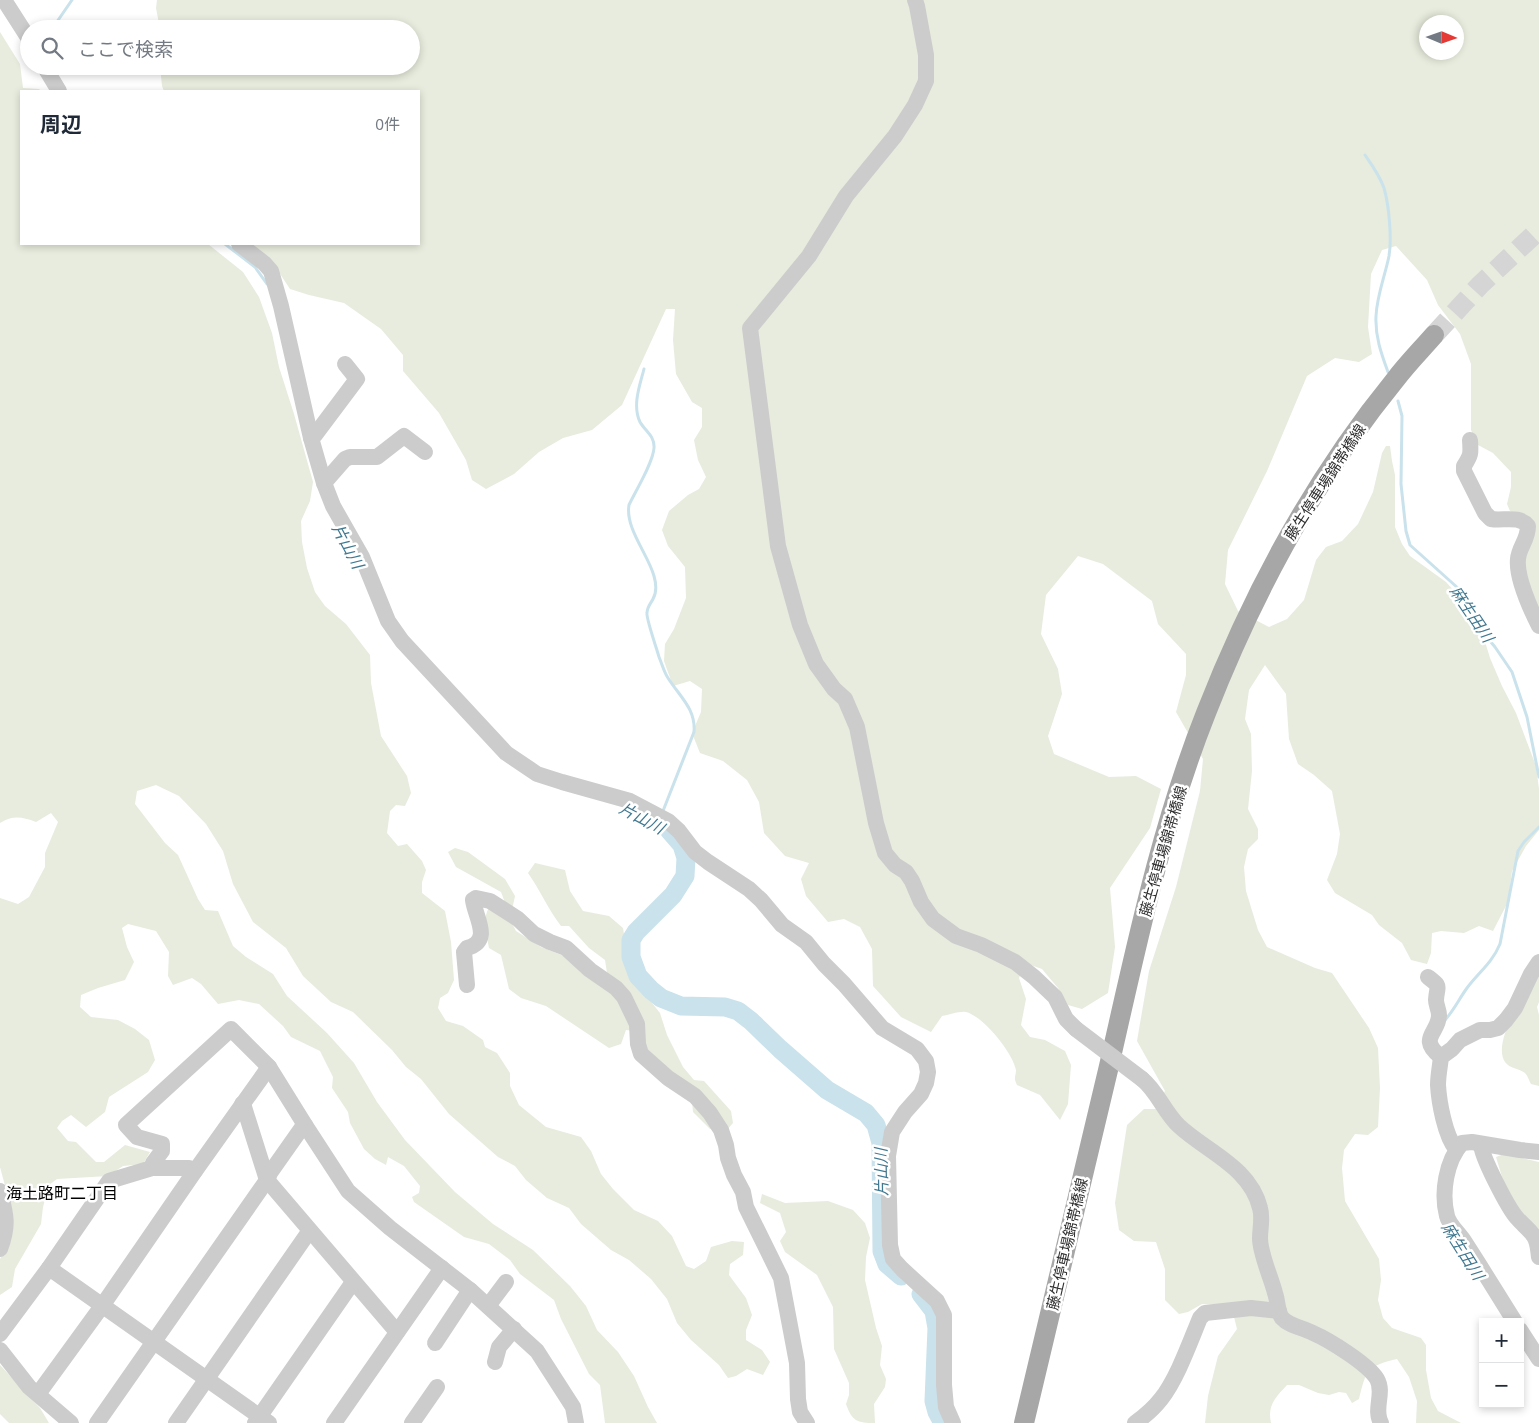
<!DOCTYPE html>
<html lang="ja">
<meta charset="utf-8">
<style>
:root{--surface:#fff;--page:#f6f6f7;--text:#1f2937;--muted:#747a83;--line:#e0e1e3}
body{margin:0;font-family:"PT Sans","Noto Sans JP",sans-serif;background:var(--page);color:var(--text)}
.controls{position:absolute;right:15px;bottom:15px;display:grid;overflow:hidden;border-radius:0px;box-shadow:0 2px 8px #0003}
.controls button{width:45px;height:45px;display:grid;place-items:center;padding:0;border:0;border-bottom:1px solid var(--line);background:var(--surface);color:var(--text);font:25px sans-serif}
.compass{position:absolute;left:1419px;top:15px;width:45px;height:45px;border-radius:50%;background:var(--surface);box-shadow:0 2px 8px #0003;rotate:92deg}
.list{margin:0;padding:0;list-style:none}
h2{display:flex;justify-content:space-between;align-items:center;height:65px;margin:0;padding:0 20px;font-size:21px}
h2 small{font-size:16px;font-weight:400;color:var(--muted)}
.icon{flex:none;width:28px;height:28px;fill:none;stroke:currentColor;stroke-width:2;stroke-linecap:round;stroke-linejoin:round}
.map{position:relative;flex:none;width:1539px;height:1423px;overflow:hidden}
.search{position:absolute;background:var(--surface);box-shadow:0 2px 8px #0003;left:20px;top:20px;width:400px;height:55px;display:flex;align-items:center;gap:12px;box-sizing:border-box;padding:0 18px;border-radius:28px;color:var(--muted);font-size:19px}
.panel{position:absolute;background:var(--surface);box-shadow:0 2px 8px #0003;left:20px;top:90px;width:400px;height:155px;border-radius:0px}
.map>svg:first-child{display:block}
</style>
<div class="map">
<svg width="1539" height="1423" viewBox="0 0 1539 1423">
<rect width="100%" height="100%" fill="#fff"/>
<!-- green -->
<g fill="#e7ecde" fill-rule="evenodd">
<path d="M157,0H1539V608L1536,607L1525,571L1524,553L1533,527L1510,511L1507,504L1511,487V472L1493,453L1478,445L1471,430V364L1460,334L1438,305L1427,280L1396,246L1382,250L1371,274L1368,327L1372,354L1359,362L1335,358L1307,376L1267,471L1228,550L1225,584L1238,611L1269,627L1287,619L1304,600L1316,560L1326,547L1342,541L1358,524L1373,492L1382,453L1386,446H1390L1392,461L1395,475V527L1402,544L1410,556L1446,582L1465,603L1483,635L1490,658L1502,686L1516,713L1536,766L1539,789V830L1526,846L1512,871L1508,902L1493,931L1479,926L1464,933L1441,931L1432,933L1431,953L1427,964L1411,960L1402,943L1379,925L1372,915L1335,893L1327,880L1337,854L1340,834L1332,791L1314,775L1298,764L1289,739L1286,694L1265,665L1249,690L1245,719L1251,734L1252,771L1248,809L1258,829V839L1248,849L1244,867L1246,891L1258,930L1267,947L1315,968L1332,973L1369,1028L1378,1048L1380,1088L1378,1127L1368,1135L1355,1134L1344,1150L1342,1168L1345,1201L1379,1259L1381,1280L1378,1300L1383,1318L1392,1328L1421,1338L1426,1345V1370L1431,1398L1438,1411L1461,1423H1416L1417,1401L1409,1377L1397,1359C1367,1366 1366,1370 1359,1399L1352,1403L1346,1393L1339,1392L1329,1395L1318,1393L1299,1385H1287C1276,1397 1267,1405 1271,1423H1205L1208,1396L1218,1356L1237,1329L1231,1305L1202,1304L1188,1312L1179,1314L1165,1300V1269L1156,1242L1134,1241L1119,1230L1115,1203L1127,1125L1144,1109H1156L1165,1091L1137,1041L1149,971L1176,887L1200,791L1203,759L1176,712L1186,675V654L1158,624L1152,601L1103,564L1078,556L1046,595L1041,634L1058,669L1062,694L1048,736L1054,754L1109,777L1136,776L1161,789L1150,828L1110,888L1115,947L1108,993L1082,1009L1068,1005L1058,988L1042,969L1025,963L1019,978L1026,999L1021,1025L1030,1037L1045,1040L1065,1051L1071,1065L1068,1104L1060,1120L1040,1095L1017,1085C1013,1077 1016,1077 1016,1070C1013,1053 983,1016 966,1012C959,1011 949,1015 942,1016L931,1032L901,1017L873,986L872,949L860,927L844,919L828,922L806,896L801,879L809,863L785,856L764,833L759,802L747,780L723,761L700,753L692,733L701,712L702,689L690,681L673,686L664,661L665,644L674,629L686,598L685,567L668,546L662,530L669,511L688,495L699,489L706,477L698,460L694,440L702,427V408L692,402L676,374L673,340L675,309H666L622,405L592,430L563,438L539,452L514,474L486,489L472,480L466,460L439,413L403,371V355L381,329L344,303L309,295L290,289L269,257L252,244H419V91H164L162,86L160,66H411V29H160L156,8ZM1426,22H1456V52H1426Z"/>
<path d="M0,32L20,64L23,88L39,89L41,91H21V244H208L243,272L259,297L272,333L279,367L294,414L313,482L310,501L301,521L302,542L307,568L315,592L325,606L346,624L370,655L371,683L381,736L407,776L411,793L405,806L396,805L390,811L387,833L398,846L407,844L422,861L426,870L422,882V893L445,911L451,942L454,980L448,993L440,998L438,1008L446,1021L463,1026L483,1040L485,1047L497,1053L510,1073V1086L519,1105L546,1127L581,1137L591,1151L601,1174L613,1189L634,1210L658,1221L672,1236L686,1266L694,1269L706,1261L711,1247L732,1241L744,1242L743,1255L730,1264L729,1275L746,1298L752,1315L746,1330V1340L762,1350L770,1362L763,1375L747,1369L736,1376L728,1378L719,1365L691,1340L677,1323L667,1299L651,1279L629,1260L611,1250L581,1224L569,1208L547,1198L526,1180L515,1166L498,1157L449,1114L421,1079L406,1067L392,1050L353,1012L331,1002L303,976L286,948L253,922L233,884L223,851L206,824L179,796L156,785L137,791L135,804L165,843L178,855L198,899L205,910L218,911L233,946L246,957L273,974L287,996L327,1033L354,1063L377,1102L405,1140L455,1192L493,1224L533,1250L570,1286L586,1306L597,1330L618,1352L634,1376L648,1407L657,1423H605L600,1385L589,1374L561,1319L554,1300L520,1274L510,1260L489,1244L464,1237L414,1202L412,1197L419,1193L420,1186L404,1166L388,1157L386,1165L375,1159L364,1149L350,1123L348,1112L332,1088L333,1077L320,1051L291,1037L283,1026L259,1004L239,1000L218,1004L201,984L192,978L173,985L168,976L169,952L156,931L128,924L122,928L127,947L134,962L125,980L98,988L81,995L80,1007L91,1017L118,1020L135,1029L149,1040L155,1060L148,1072L109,1097L105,1112L86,1127L71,1115L62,1121L57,1128L68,1141L76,1142L96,1162H104L125,1145L150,1152L143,1164L123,1166L108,1176L57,1179L49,1185L43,1207L41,1224L15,1269L12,1287L0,1295V1259L3,1253L11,1208L0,1167V898L18,904L29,897L45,867V853L58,822L51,813L36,822C22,817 13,815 0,823Z"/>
<path d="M455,848L468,852L505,879L515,896L510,919L516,931L541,947L607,973L605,960L589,948L569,926H561C548,909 540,890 528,873L535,863L565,870L570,891L583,911L609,916L623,928L630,971L648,998L660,1013L667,1035L683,1067L694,1080L704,1081L731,1111L733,1123L726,1131L710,1129L693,1112L692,1101L646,1049L643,1032L626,1030L621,1044L609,1048L546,1006L521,998L509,989L501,955L489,948C487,936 482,918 489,908L499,910L504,900L501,892L456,867L448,852Z"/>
<path d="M1539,970V1002L1537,1007L1539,1015V1086L1531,1084C1529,1081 1528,1076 1525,1073C1519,1068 1510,1069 1505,1062C1491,1041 1528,989 1539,970Z"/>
<path d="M1504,1154L1539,1162V1232L1525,1217L1506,1190L1496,1157Z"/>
<path d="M762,1194L785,1203L828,1201L853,1210L865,1223L870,1238L866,1257L865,1280L876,1328L882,1346L880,1365L886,1379L885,1387L874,1404L875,1423C857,1423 852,1421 846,1404L849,1395V1383L834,1349L833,1307L817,1275L785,1252L780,1241L786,1232L780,1213L760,1203Z"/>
<path d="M0,1365L40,1408L49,1423H9L0,1414Z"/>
</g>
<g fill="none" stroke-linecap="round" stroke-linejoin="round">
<!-- stream -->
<g stroke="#cae2eb" stroke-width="3">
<path d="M52,29L72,0"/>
<path d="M22,42L29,54"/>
<path d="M1365,155C1372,165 1380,176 1384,188C1389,205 1392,239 1389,256C1385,276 1377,295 1376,316C1375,336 1381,353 1388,372"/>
<path d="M225,244L255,267L267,284"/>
<path d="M644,369C640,385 632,405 640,422C645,431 655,436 654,448C653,463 636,490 629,505C625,528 648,554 654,576C656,583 657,592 653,599C651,603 647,607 647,613C646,619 657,649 659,657C662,664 664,672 668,678C680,697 696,709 694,732L663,811"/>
<path d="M1398,401L1402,416L1401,484L1406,531L1410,545L1459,589L1485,635L1495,647L1512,672L1527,717L1539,777"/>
<path d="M1445,1020C1454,1010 1459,999 1467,988C1479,972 1492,963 1500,944L1518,851L1524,842L1539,827"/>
</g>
<!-- river -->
<g stroke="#cae2eb" stroke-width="19">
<path d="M669,830L682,845L686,858L685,876L673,895L636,932L631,940V957L638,976L651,990L661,998L681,1006L725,1007L738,1011L751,1021L780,1049L827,1090L866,1113L876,1125L881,1143L882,1251L887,1264L901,1276"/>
<path d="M921,1294L934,1311L937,1328L934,1401L937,1412L943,1423"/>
</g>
<!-- major-tunnel -->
<path stroke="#d5d5d5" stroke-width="20" stroke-dasharray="20 10" stroke-linecap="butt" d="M1434,335L1480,285L1539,230"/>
<!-- minor -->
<g stroke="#ccc" stroke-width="16">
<path d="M4,0L29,39"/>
<path d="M915,0L917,6L926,55V81L915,105L895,136L846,196L809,256L750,328L778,546L800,625L816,664L834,689L845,699L857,727L876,823L885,853L895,865L906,872L912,881L921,902L933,919L956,936L981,945L1015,962L1034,977L1055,997L1066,1019L1076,1029"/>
<path d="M44,66L59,91"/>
<path d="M239,244L264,263L271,271L281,306L311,438L324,483L333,506L362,557L388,621L402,641L506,753L537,774L562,782L630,801L668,821L679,831L695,852L708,862L749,889L761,900L782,925L806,942L824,964L844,984L882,1028L917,1049L926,1061L928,1072L926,1083L921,1094L905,1112L892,1132L888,1156L890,1245L893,1259L902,1269L937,1301L944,1315V1385L946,1407L953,1423"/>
<path d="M311,438L315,435L357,379L345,364"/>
<path d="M1470,440C1471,454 1471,455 1464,466V471L1485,513L1491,519C1504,521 1519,515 1528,526C1528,540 1519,547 1518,559C1516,577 1531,610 1539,626"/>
<path d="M324,483L345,459L350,457H377L404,436L425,452"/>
<path d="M1428,977C1442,988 1437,984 1436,1000C1436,1005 1439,1010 1439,1015C1439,1033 1417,1038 1441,1057"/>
<path d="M467,985L464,952L467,948C493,941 475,917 473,900L476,898L490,901L518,919L534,934L550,942L566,948L590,970L616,988L624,997L637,1024L638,1044L641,1054L668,1078L695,1096L710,1113L721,1130L726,1145L728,1158L734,1175L743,1192L746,1207L781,1278L797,1363L798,1399L800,1412L807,1423"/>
<path d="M1142,1079C1158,1092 1164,1112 1179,1126C1207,1152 1250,1167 1260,1208C1263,1218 1260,1228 1260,1238C1260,1254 1271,1277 1275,1293C1278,1301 1277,1311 1282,1318C1289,1326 1304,1328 1313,1333C1329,1340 1368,1364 1377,1379C1385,1393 1373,1409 1381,1423"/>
<path d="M242,1104L244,1107L267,1180L397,1332"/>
<path d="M1481,1144C1481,1156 1508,1208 1517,1218C1522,1224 1529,1229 1533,1235C1538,1241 1538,1250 1539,1257"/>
<path d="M1456,1149C1445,1136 1439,1102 1438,1085C1438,1076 1440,1066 1441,1057L1452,1049L1460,1040L1480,1030H1490L1498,1028L1506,1020L1515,1008L1531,974L1539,962"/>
<path d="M152,1168L153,1163L162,1151V1144L137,1137L126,1125L231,1029L269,1067L305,1125L348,1191L390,1228L470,1290L537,1351L573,1407L576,1423"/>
<path d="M0,1191C6,1215 9,1225 0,1249"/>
<path d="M49,1268L269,1423"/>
<path d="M488,1306L506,1282"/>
<path d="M1515,1322C1498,1295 1481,1267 1464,1241C1459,1233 1449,1225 1447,1216C1441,1193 1446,1161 1462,1143L1472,1142L1520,1150L1539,1152"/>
<path d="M1520,1330L1539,1359"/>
<path d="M0,1334L49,1268L109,1181L152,1168H189L195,1171"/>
<path d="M435,1343L470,1290"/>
<path d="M0,1350L29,1387L71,1423"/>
<path d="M495,1362L499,1347L514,1329"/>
<path d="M38,1394L102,1306L195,1171L269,1067"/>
<path d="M97,1423L267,1180L270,1173L301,1129L305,1125"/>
<path d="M176,1423L306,1236L311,1232"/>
<path d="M255,1423L353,1282"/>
<path d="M334,1423L442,1268"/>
<path d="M412,1423L437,1387"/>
<path d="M1135,1423C1145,1416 1154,1408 1161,1399C1177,1379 1190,1342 1200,1318L1205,1313L1251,1308L1279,1311"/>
</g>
<!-- major -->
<path stroke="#a7a7a7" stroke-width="20" d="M1024,1423C1052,1304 1081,1185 1109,1066C1136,948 1161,826 1206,713C1252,595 1315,478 1395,380C1407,364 1421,350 1434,335"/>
<!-- minor-bridge -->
<path stroke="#ccc" stroke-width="16" d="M1076,1029L1142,1079"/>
</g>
<g text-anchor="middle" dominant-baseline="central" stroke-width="5" stroke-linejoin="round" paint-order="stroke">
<!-- street labels -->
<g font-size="15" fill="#2f2f2f" stroke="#fff">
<text transform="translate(1325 482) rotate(-57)">藤生停車場錦帯橋線</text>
<text transform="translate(1163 851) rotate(-74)">藤生停車場錦帯橋線</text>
<text transform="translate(1067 1244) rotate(-77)">藤生停車場錦帯橋線</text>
</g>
<!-- water labels -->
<g font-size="16" font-style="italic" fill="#3f7890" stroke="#fff">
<text transform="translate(348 546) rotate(62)">片山川</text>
<text transform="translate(1472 614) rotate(56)">麻生田川</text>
<text transform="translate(642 818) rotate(28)">片山川</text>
<text transform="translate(881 1172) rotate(-91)">片山川</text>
<text transform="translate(1463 1251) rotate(58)">麻生田川</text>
</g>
<!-- neighbourhood labels -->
<g font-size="16" fill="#000" stroke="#fff">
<text x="62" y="1193">海土路町二丁目</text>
</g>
</g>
</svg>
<div class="controls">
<button>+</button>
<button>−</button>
</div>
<svg class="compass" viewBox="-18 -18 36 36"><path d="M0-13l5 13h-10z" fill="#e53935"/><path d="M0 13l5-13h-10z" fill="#747a83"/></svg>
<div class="search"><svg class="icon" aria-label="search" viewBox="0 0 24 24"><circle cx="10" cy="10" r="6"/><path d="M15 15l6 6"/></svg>ここで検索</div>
<section class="panel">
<h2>周辺<small>0件</small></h2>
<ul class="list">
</ul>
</section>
</div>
